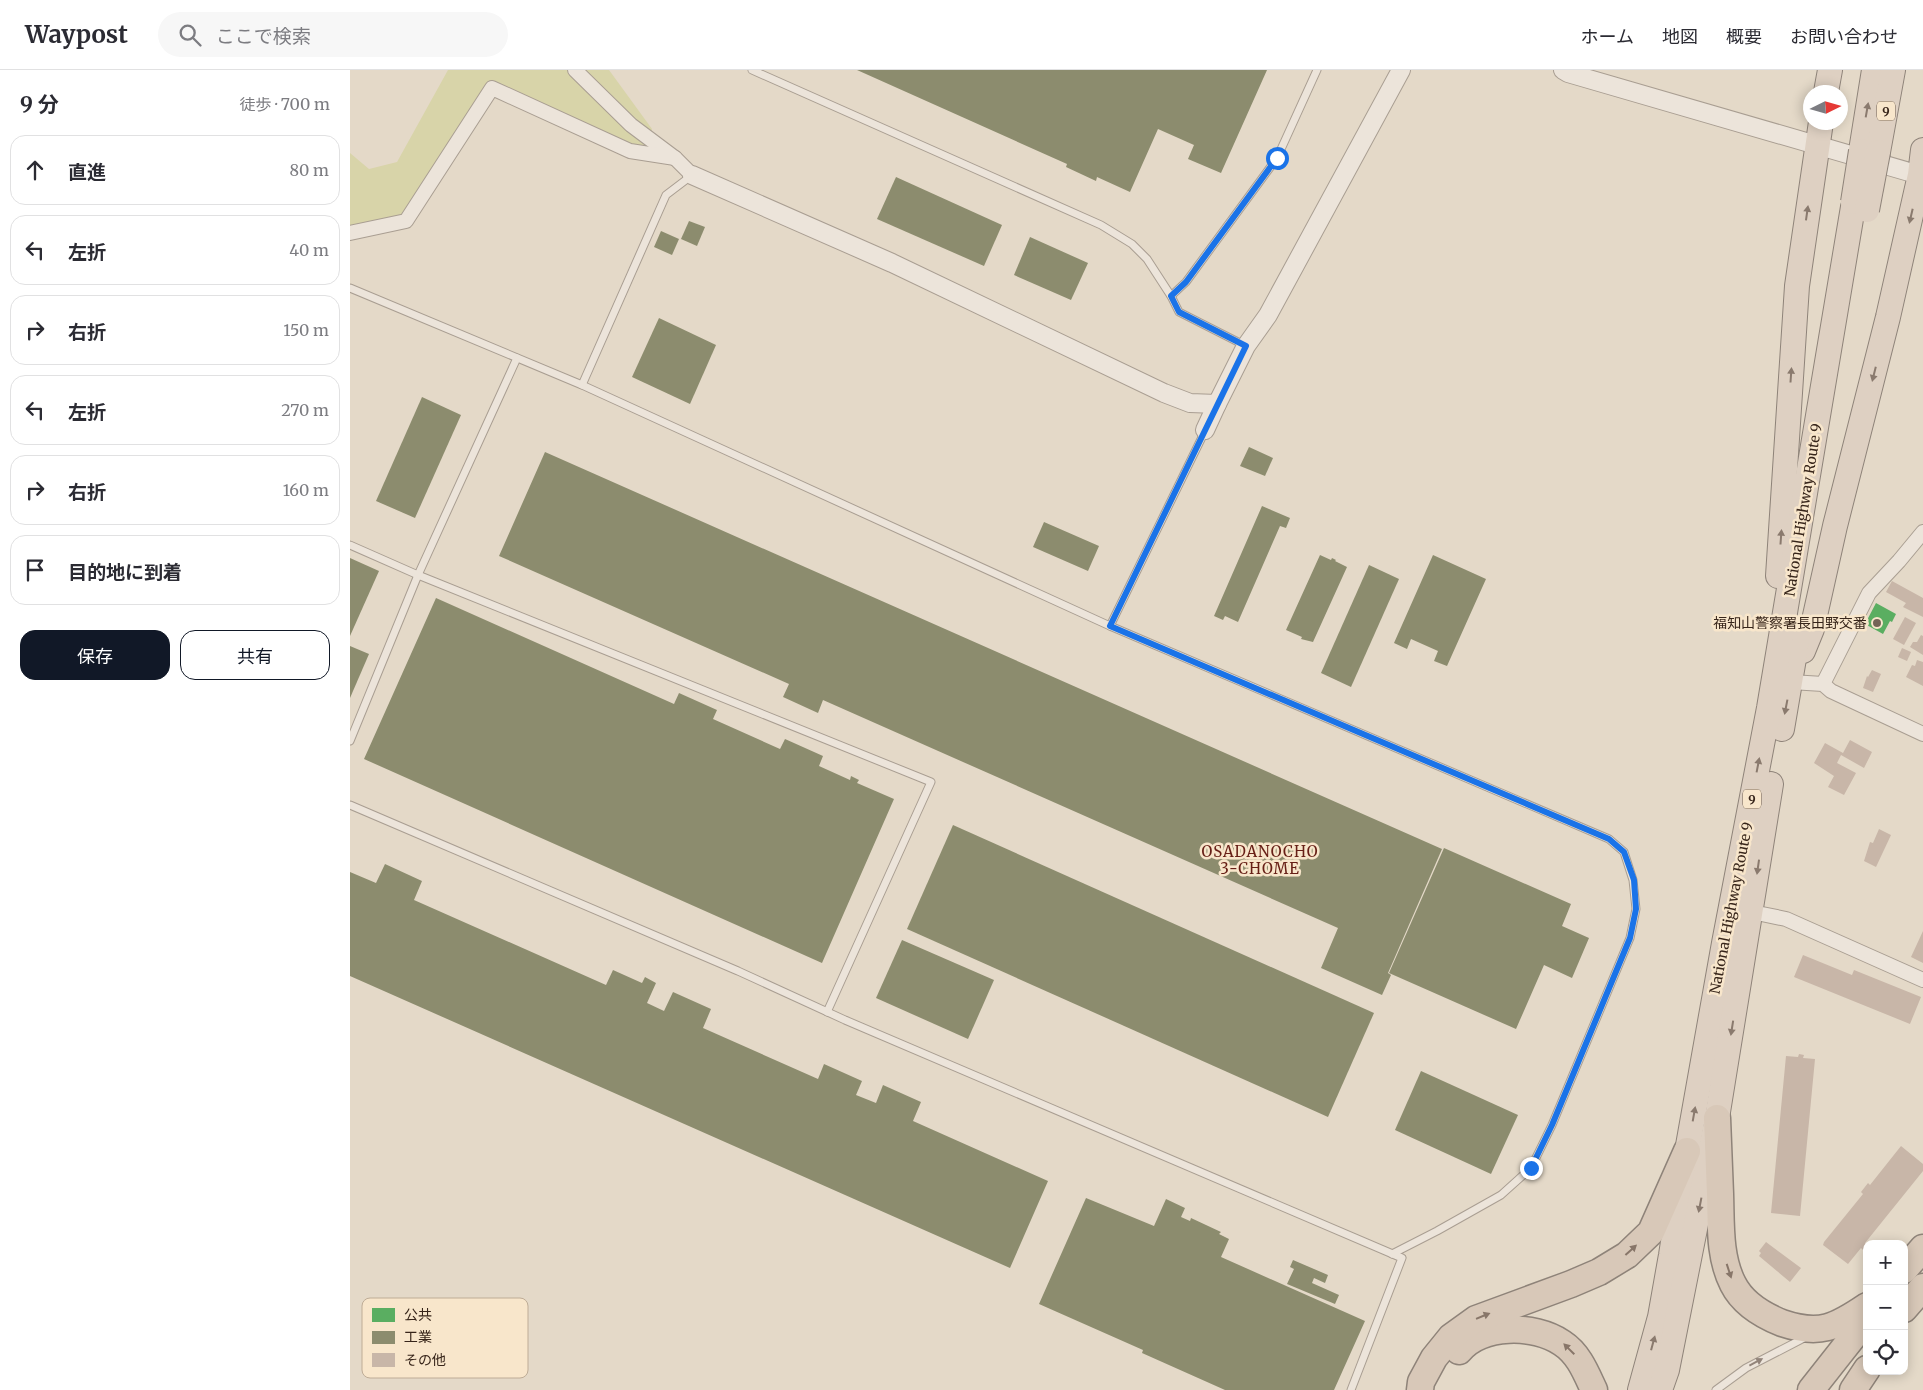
<!DOCTYPE html>
<html lang="ja">
<meta charset="utf-8">
<style>
:root{--surface:#fff;--page:#f7f7f7;--text:#2b2b33;--muted:#7c7c81;--line:#e1e1e2;--accent:#111827}
body{margin:0;font-family:Merriweather,"Noto Sans JP",serif;background:var(--page);color:var(--text)}
.controls{position:absolute;right:15px;bottom:15px;display:grid;overflow:hidden;border-radius:10px;box-shadow:0 2px 12px #0003}
.controls button{width:45px;height:45px;display:grid;place-items:center;padding:0;border:0;border-bottom:1px solid var(--line);background:var(--surface);color:var(--text);font:25px sans-serif}
.compass{position:absolute;left:1453px;top:15px;width:45px;height:45px;border-radius:50%;background:var(--surface);box-shadow:0 2px 12px #0003;rotate:85deg}
.stop{position:absolute;width:15px;height:15px;margin:-11px;border:4px solid #1a73e8;border-radius:50%;background:#fff}
.stop.end{background:#1a73e8;border-color:#fff;box-shadow:0 1px 5px #0008}
.list{margin:0;padding:0;list-style:none}
h2{display:flex;justify-content:space-between;align-items:center;height:65px;margin:0;padding:0 20px;font-size:21px}
h2 small{font-size:16px;font-weight:400;color:var(--muted)}
.list li{display:grid;grid-template-columns:32px 1fr auto;gap:15px;align-items:center;box-sizing:border-box;height:70px;margin:0 10px 10px;padding:0 10px;border:1px solid var(--line);border-radius:15px}
.list b{display:block;font-size:19px;white-space:nowrap}
.list em{font-size:16px;font-style:normal;color:var(--muted)}
.actions{display:flex;gap:10px;padding:15px 20px}
.actions a{flex:1;padding:11px 0;border:1px solid var(--accent);border-radius:15px;text-align:center;font-size:18px;color:var(--accent)}
.actions .main{background:var(--accent);color:#fff}
.icon{flex:none;width:28px;height:28px;fill:none;stroke:currentColor;stroke-width:2;stroke-linecap:round;stroke-linejoin:round}
.map{position:relative;flex:none;width:1573px;height:1320px;overflow:hidden}
header{display:flex;align-items:center;gap:30px;box-sizing:border-box;height:70px;padding:0 25px;background:var(--surface);border-bottom:1px solid var(--line)}
header strong{font-size:24px}
nav{display:flex;gap:28px;margin-inline-start:auto;font-size:18px}
.search{width:350px;height:45px;background:var(--page);display:flex;align-items:center;gap:12px;box-sizing:border-box;padding:0 18px;border-radius:28px;color:var(--muted);font-size:19px}
main{display:flex}
aside{flex:1;background:var(--surface)}
.map>svg:first-child{display:block}
</style>
<header>
<strong>Waypost</strong>
<div class="search"><svg class="icon" aria-label="search" viewBox="0 0 24 24"><circle cx="10" cy="10" r="6"/><path d="M15 15l6 6"/></svg>ここで検索</div>
<nav><a>ホーム</a><a>地図</a><a>概要</a><a>お問い合わせ</a></nav>
</header>
<main>
<aside>
<h2>9 分<small>徒歩 · 700 m</small></h2>
<ul class="list">
<li><svg class="icon" aria-label="ahead" viewBox="0 0 24 24"><path d="M12 20V5M6 11l6-6 6 6"/></svg><div><b>直進</b></div><em>80 m</em></li>
<li><svg class="icon" aria-label="left" viewBox="0 0 24 24"><path d="M17 20v-9H6M10 6l-5 5 5 5"/></svg><div><b>左折</b></div><em>40 m</em></li>
<li><svg class="icon" aria-label="right" viewBox="0 0 24 24"><path d="M7 20v-9h11M14 6l5 5-5 5"/></svg><div><b>右折</b></div><em>150 m</em></li>
<li><svg class="icon" aria-label="left" viewBox="0 0 24 24"><path d="M17 20v-9H6M10 6l-5 5 5 5"/></svg><div><b>左折</b></div><em>270 m</em></li>
<li><svg class="icon" aria-label="right" viewBox="0 0 24 24"><path d="M7 20v-9h11M14 6l5 5-5 5"/></svg><div><b>右折</b></div><em>160 m</em></li>
<li><svg class="icon" aria-label="arrive" viewBox="0 0 24 24"><path d="M6 21V4h12l-3 4 3 4H6"/></svg><div><b>目的地に到着</b></div></li>
</ul>
<div class="actions"><a class="main">保存</a><a>共有</a></div>
</aside>
<div class="map">
<svg width="1573" height="1320" viewBox="0 0 1573 1320">
<rect width="100%" height="100%" fill="#e4d9c8"/>
<!-- green -->
<g fill="#d8d4a9">
<path d="M98,0H221L298,72L295,76L279,75L141,13L74,115L70,114L72,117L53,147L0,158V83L19,99L47,92Z"/>
<path d="M230,0H259L302,59L301,65Z"/>
</g>
<!-- public -->
<path fill="#5aae61" d="M1526,533L1546,544L1542,552L1540,551L1533,564L1515,554Z"/>
<!-- industry -->
<g fill="#8c8c6e">
<path d="M507,0H917L871,103L838,89L844,75L808,59L780,122L747,107L746,111L716,97L717,94Z"/>
<path d="M546,107L652,155L634,196L527,149Z"/>
<path d="M339,151L355,157L347,176L331,169Z"/>
<path d="M311,161L329,169L322,185L304,177Z"/>
<path d="M680,167L738,193L721,230L664,205Z"/>
<path d="M309,248L366,275L340,334L282,307Z"/>
<path d="M72,327L111,345L65,448L26,431Z"/>
<path d="M899,377L923,388L915,406L890,396Z"/>
<path d="M195,382L1092,779L1038,903L1041,905L1032,925L971,898L988,858L473,630L468,643L433,627L439,614L149,486Z"/>
<path d="M912,436L940,448L936,458L930,456L888,552L875,546L873,550L864,546Z"/>
<path d="M694,452L749,476L738,501L683,477Z"/>
<path d="M970,485L981,490L982,488L986,490L985,491L997,497L963,572L951,569L952,567L936,560Z"/>
<path d="M1083,485L1136,509L1097,596L1084,591L1088,581L1061,569L1057,579L1044,573Z"/>
<path d="M0,488L29,501L0,566Z"/>
<path d="M1019,495L1049,509L1001,617L971,603Z"/>
<path d="M86,528L324,634L329,623L367,640L363,649L430,679L435,669L473,686L469,696L500,710L501,706L509,710L507,713L544,729L472,893L14,689Z"/>
<path d="M0,576L19,584L0,628Z"/>
<path d="M603,755L1024,943L978,1047L557,859Z"/>
<path d="M1094,778L1221,834L1212,856L1239,868L1222,908L1194,895L1166,959L1039,903Z"/>
<path d="M35,794L72,811L64,830L256,915L263,900L292,913L295,907L306,913L297,933L314,941L323,922L361,939L353,958L468,1009L474,994L512,1011L506,1025L526,1033L533,1015L571,1032L563,1051L698,1111L660,1198L0,906V802L26,813Z"/>
<path d="M552,870L644,910L618,969L526,928Z"/>
<path d="M1071,1001L1168,1045L1141,1104L1045,1060Z"/>
<path d="M736,1128L804,1156L816,1129L835,1138L831,1147L840,1151L841,1148L871,1162L869,1164L879,1169L871,1187L1015,1251L984,1320H875L792,1283L793,1280L689,1234Z"/>
<path d="M943,1190L978,1205L975,1213L964,1208L962,1213L989,1225L985,1234L937,1214L944,1199L940,1197Z"/>
</g>
<!-- building -->
<g fill="#c8b6a8">
<path d="M1542,511L1573,528V547L1553,537L1556,533L1536,522Z"/>
<path d="M1555,547L1566,553L1554,575L1543,569Z"/>
<path d="M1571,565L1573,566V585L1560,577L1563,572H1567Z"/>
<path d="M1552,578L1561,582L1557,591L1548,587Z"/>
<path d="M1567,590L1573,592V616L1556,607L1562,595L1565,596Z"/>
<path d="M1522,600L1531,604L1523,622L1513,618L1517,606L1518,607Z"/>
<path d="M1500,670L1522,682L1514,698L1491,685L1487,693L1506,703L1494,725L1478,717L1484,706L1464,693L1475,673L1493,683Z"/>
<path d="M1529,759L1541,765L1526,797L1514,791L1520,772L1523,773Z"/>
<path d="M1573,861V893L1561,887Z"/>
<path d="M1453,885L1502,905L1504,900L1571,927L1560,954L1444,907Z"/>
<path d="M1449,984L1454,985L1453,988L1465,989L1450,1146L1421,1143L1436,986L1448,987Z"/>
<path d="M1551,1076L1573,1094V1101L1515,1173L1517,1176L1513,1180L1511,1178L1498,1194L1473,1175L1474,1172L1513,1124L1511,1122L1518,1113L1520,1115Z"/>
<path d="M1416,1172L1451,1198L1440,1212L1409,1186L1411,1183L1409,1181Z"/>
</g>
<g fill="none" stroke-linecap="round" stroke-linejoin="round">
<!-- service casing -->
<g stroke="#a99e92" stroke-width="9">
<g id="service">
<path d="M402,0L751,155L782,174L797,189L821,226L836,212L927,88L967,0"/>
<path d="M0,218L232,315L760,556L1259,769L1274,782L1283,810L1286,839L1280,868L1202,1055L1181,1098L1151,1125L1087,1161L1042,1184"/>
<path d="M821,226L829,242L896,276"/>
<path d="M232,315L316,125L341,106"/>
<path d="M0,475L68,505L581,712L477,942"/>
<path d="M760,556L855,361"/>
<path d="M0,671L68,505L167,288"/>
<path d="M0,735L388,901L495,950L1052,1188L1001,1320"/>
<path d="M1366,1320L1396,1298L1456,1267"/>
</g>
</g>
<!-- minor casing -->
<g stroke="#a99e92" stroke-width="16">
<g id="minor">
<path d="M225,0L281,55L325,88L342,105"/>
<path d="M0,163L56,151L142,18L280,81L325,88"/>
<path d="M1441,612L1473,614L1481,621L1573,664"/>
<path d="M1473,614L1519,523L1549,491L1573,462"/>
<path d="M1402,842L1436,849L1573,910"/>
</g>
</g>
<!-- tertiary casing -->
<g stroke="#a99e92" stroke-width="20">
<g id="tertiary">
<path d="M1213,0L1218,3L1573,106"/>
<path d="M342,105L542,193L814,323L840,333L867,334L896,276L918,245L1051,0"/>
<path d="M855,360L867,334"/>
</g>
</g>
<!-- trunk casing -->
<g stroke="#8e8379" stroke-width="26">
<g id="trunk">
<path d="M1476,22L1480,0"/>
<path d="M1511,81L1524,0"/>
<path d="M1528,82L1543,0"/>
<path d="M1428,506L1447,216L1471,52"/>
<path d="M1453,581L1462,559L1485,456L1538,247L1570,105L1573,80"/>
<path d="M1432,659L1449,559"/>
<path d="M1290,1320L1310,1247L1321,1185L1337,1081L1374,873L1419,638L1503,137"/>
<path d="M1310,1320L1317,1300L1367,1048L1421,714"/>
</g>
</g>
<!-- motorway casing -->
<g stroke="#8e8379" stroke-width="29">
<g id="motorway">
<path d="M1367,1048C1368,1074 1369,1099 1370,1124C1371,1154 1369,1187 1383,1214C1393,1234 1412,1245 1432,1253C1470,1266 1486,1257 1517,1236"/>
<path d="M1554,1200L1573,1178"/>
<path d="M1554,1239L1573,1217"/>
<path d="M1109,1281C1132,1254 1184,1254 1212,1273C1229,1284 1236,1303 1244,1320"/>
<path d="M1070,1320L1071,1312L1084,1288L1101,1267L1126,1249L1221,1214L1249,1202L1277,1185L1301,1162L1337,1081"/>
<path d="M1461,1320L1517,1249"/>
<path d="M1503,1320L1517,1299"/>
</g>
</g>
<!-- service -->
<use href="#service" stroke="#ece4da" stroke-width="7"/>
<!-- minor -->
<use href="#minor" stroke="#ece4da" stroke-width="14"/>
<!-- tertiary -->
<use href="#tertiary" stroke="#ece4da" stroke-width="18"/>
<!-- trunk -->
<use href="#trunk" stroke="#ded0c2" stroke-width="24"/>
<!-- motorway -->
<use href="#motorway" stroke="#d8c8b8" stroke-width="26"/>
<!-- trunk-bridge casing -->
<g stroke="#8e8379" stroke-width="26" stroke-linecap="butt">
<g id="trunk-bridge">
<path d="M1503,132L1511,81"/>
<path d="M1517,140L1528,82"/>
</g>
</g>
<!-- trunk-bridge -->
<use href="#trunk-bridge" stroke="#ded0c2" stroke-width="24"/>
</g>
<!-- one-way arrows -->
<defs><path id="oneway-solid" d="M-6-.8H1V-3.2L6.5 0L1 3.2V.8H-6Z" transform="scale(1.25)"/></defs>
<g fill="#8a7a6e">
<use href="#oneway-solid" transform="translate(1517 40) rotate(-80)"/>
<use href="#oneway-solid" transform="translate(1457 143) rotate(-82)"/>
<use href="#oneway-solid" transform="translate(1561 146) rotate(103)"/>
<use href="#oneway-solid" transform="translate(1524 304) rotate(104)"/>
<use href="#oneway-solid" transform="translate(1441 305) rotate(-86)"/>
<use href="#oneway-solid" transform="translate(1431 467) rotate(-86)"/>
<use href="#oneway-solid" transform="translate(1436 637) rotate(101)"/>
<use href="#oneway-solid" transform="translate(1408 695) rotate(-79)"/>
<use href="#oneway-solid" transform="translate(1408 797) rotate(98)"/>
<use href="#oneway-solid" transform="translate(1382 958) rotate(99)"/>
<use href="#oneway-solid" transform="translate(1344 1044) rotate(-80)"/>
<use href="#oneway-solid" transform="translate(1350 1135) rotate(101)"/>
<use href="#oneway-solid" transform="translate(1303 1273) rotate(-75)"/>
</g>
<g fill="#887669">
<use href="#oneway-solid" transform="translate(1281 1180) rotate(-42)"/>
<use href="#oneway-solid" transform="translate(1379 1201) rotate(72)"/>
<use href="#oneway-solid" transform="translate(1133 1246) rotate(-22)"/>
<use href="#oneway-solid" transform="translate(1219 1279) rotate(-135)"/>
</g>
<use fill="#92847a" href="#oneway-solid" transform="translate(1406 1292) rotate(-28)"/>
<g fill="none" stroke-linecap="round" stroke-linejoin="round">
<!-- route -->
<path stroke="#1a73e8" stroke-width="6" d="M927,88L836,212L821,226L829,242L896,276L760,556L1259,769L1274,782L1284,810L1286,839L1280,868L1202,1055L1181,1098"/>
</g>
<!-- markers -->
<circle fill="#746457" stroke="#f8e6cb" stroke-width="2" cx="1527" cy="553" r="5"/>
<g text-anchor="middle" dominant-baseline="central" stroke-width="5" stroke-linejoin="round" paint-order="stroke">
<!-- shield labels -->
<g fill="#f8e6cb" stroke="#715f4f" stroke-width="1">
<rect x="1527" y="31.5" width="18" height="19" rx="4"/>
<rect x="1393" y="719.5" width="18" height="19" rx="4"/>
</g>
<g font-size="12" font-weight="bold" fill="#37251a">
<text x="1536" y="41">9</text>
<text x="1402" y="729">9</text>
</g>
<!-- street labels -->
<g font-size="14" fill="#37251a" stroke="#f8e6cb">
<text transform="translate(1453 440) rotate(-81)">National Highway Route 9</text>
<text transform="translate(1381 838) rotate(-79)">National Highway Route 9</text>
</g>
<!-- poi labels -->
<g font-size="14" fill="#37251a" stroke="#f8e6cb" text-anchor="end">
<text x="1517" y="553">福知山警察署長田野交番</text>
</g>
<!-- neighbourhood labels -->
<g font-size="15" letter-spacing="1" fill="#671f16" stroke="#f8e6cb">
<text x="910" y="781">OSADANOCHO<tspan x="910" dy="17">3-CHOME</tspan></text>
</g>
</g>
<!-- legend -->
<rect x="12" y="1228" width="166" height="80" rx="8" fill="#f8e6cb" stroke="#beac96" stroke-width="1"/>
<rect x="22" y="1238" width="23" height="14" fill="#5aae61"/>
<rect x="22" y="1261" width="23" height="13" fill="#8c8c6e"/>
<rect x="22" y="1283" width="23" height="14" fill="#c8b6a8"/>
<g font-size="14" fill="#37251a">
<text x="54" y="1250">公共</text>
<text x="54" y="1272">工業</text>
<text x="54" y="1295">その他</text>
</g>
</svg>
<div class="controls">
<button>+</button>
<button>−</button>
<button><svg class="icon" aria-label="locate" viewBox="0 0 24 24"><circle cx="12" cy="12" r="6"/><path d="M12 2v4M12 18v4M2 12h4M18 12h4"/></svg></button>
</div>
<svg class="compass" viewBox="-18 -18 36 36"><path d="M0-13l5 13h-10z" fill="#e53935"/><path d="M0 13l5-13h-10z" fill="#7c7c81"/></svg>
<div class="stop" style="left:927px;top:88px"></div>
<div class="stop end" style="left:1181px;top:1098px"></div>
</div>
</main>
